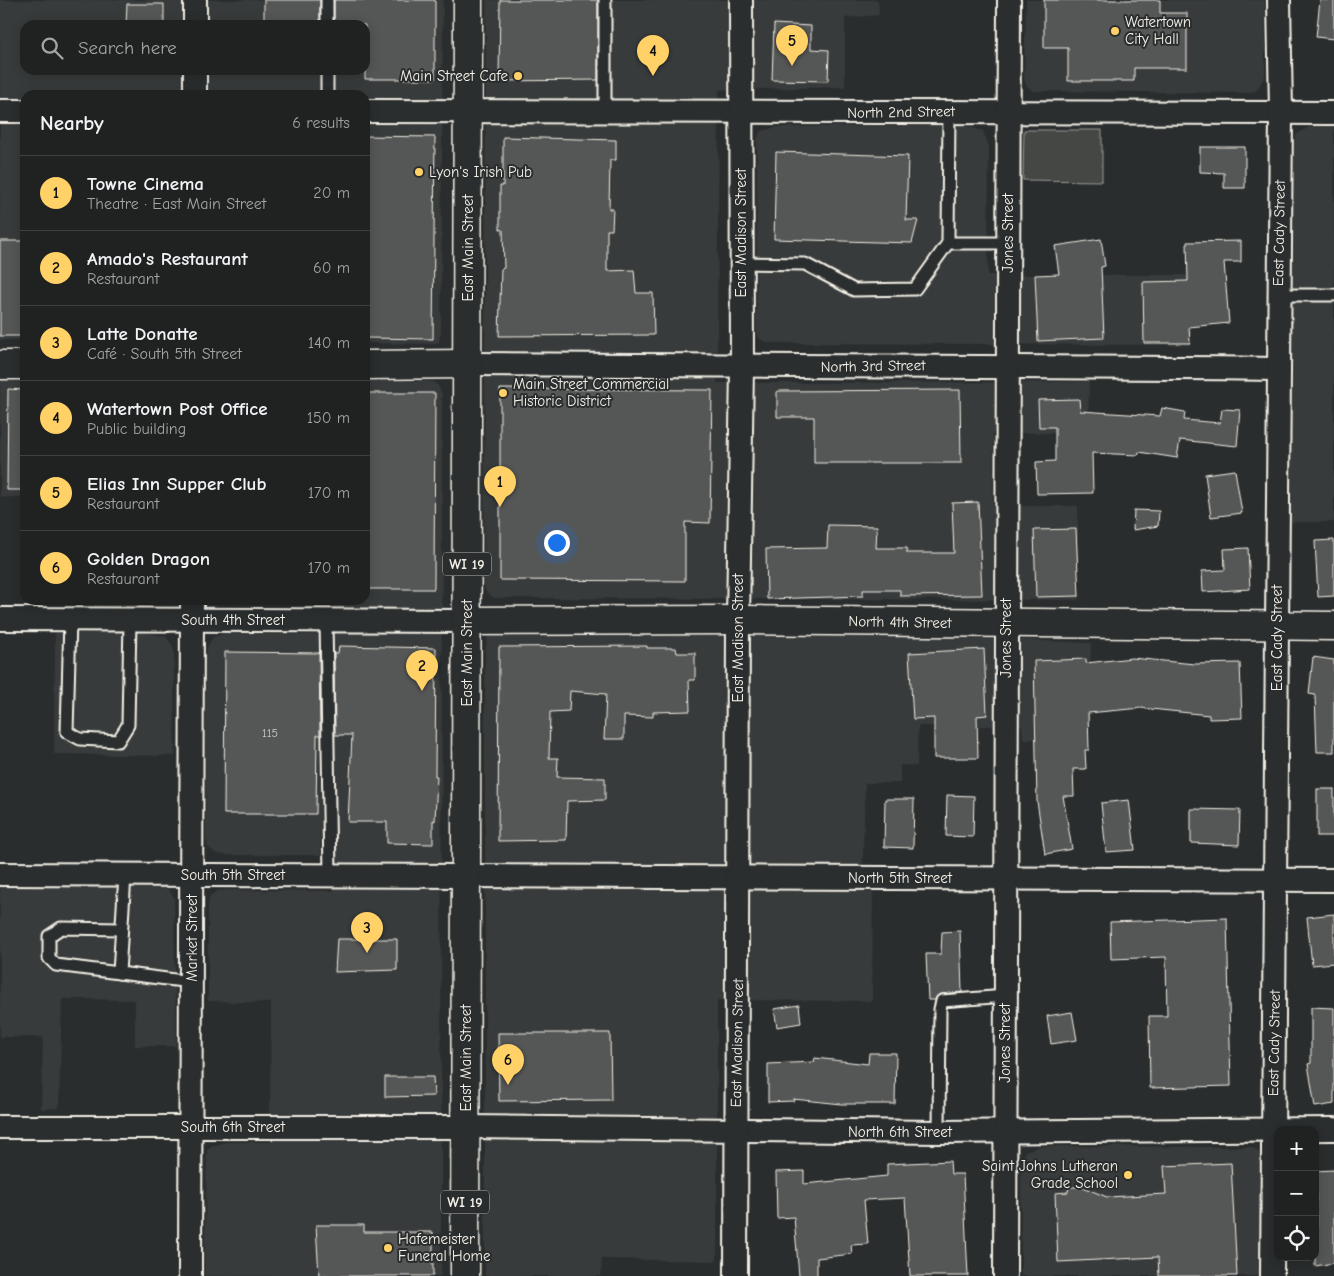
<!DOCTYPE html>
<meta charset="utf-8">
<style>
:root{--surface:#202222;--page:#2d2f2f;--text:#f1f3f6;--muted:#a2a4a5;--line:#3d3f40;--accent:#ffd166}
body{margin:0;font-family:"Comic Neue",sans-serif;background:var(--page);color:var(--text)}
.controls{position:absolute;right:15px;bottom:15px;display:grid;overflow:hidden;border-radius:10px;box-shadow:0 2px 12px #0003}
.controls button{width:45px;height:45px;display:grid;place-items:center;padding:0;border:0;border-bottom:1px solid var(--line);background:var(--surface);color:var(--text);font:25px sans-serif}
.you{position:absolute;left:556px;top:542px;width:18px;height:18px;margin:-12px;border:4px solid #fff;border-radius:50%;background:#1a73e8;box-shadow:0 0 0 8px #1a73e833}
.badge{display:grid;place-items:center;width:32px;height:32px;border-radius:50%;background:var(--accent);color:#111;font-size:16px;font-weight:700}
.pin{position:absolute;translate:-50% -41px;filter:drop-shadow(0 1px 2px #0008)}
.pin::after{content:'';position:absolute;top:26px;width:18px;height:15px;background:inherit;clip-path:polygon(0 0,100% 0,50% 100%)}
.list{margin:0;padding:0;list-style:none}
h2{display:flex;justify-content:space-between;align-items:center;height:65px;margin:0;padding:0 20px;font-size:21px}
h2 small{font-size:16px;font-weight:400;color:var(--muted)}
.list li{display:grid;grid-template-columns:32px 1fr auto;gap:15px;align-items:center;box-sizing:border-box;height:75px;padding:0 20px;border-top:1px solid var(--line)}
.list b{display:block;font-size:19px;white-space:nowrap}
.list p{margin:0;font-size:16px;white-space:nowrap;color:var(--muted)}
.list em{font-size:16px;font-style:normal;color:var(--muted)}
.icon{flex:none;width:28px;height:28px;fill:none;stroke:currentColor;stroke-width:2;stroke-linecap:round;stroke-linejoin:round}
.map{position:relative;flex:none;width:1334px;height:1276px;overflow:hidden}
.search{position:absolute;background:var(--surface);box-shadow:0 2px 12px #0003;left:20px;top:20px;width:350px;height:55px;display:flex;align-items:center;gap:12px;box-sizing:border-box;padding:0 18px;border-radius:15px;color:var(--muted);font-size:19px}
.panel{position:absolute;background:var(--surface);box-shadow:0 2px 12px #0003;left:20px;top:90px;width:350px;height:515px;border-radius:15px}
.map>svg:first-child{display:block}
</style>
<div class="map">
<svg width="1334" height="1276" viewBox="0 0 1334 1276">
<rect width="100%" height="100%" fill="#2a2d2e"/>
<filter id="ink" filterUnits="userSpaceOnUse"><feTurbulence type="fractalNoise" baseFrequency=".02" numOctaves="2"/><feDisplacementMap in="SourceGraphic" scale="10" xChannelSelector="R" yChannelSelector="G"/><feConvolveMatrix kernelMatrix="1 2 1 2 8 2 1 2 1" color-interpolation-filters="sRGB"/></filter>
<g filter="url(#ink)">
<!-- built -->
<g fill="#373a3a" fill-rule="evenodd">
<path d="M0,0H443L441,331L439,342L433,344L365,343V95H25V340H0ZM25,25H365V70H25Z"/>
<path d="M486,0H878L879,15L845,18V87L719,90L717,383L1089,382L1088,433H993V506H1078V600L494,598L486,592L484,582Z"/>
<path d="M1026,0H1265V76L1256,91L1244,93L1033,91L1026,85L1024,78Z"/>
<path d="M963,125L983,131L989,146L988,275H1191V345L768,343L760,339L756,331L757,139L760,132L774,127Z"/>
<path d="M1311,126H1334V522H1291L1294,141L1297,134Z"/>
<rect x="0" y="380" width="25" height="117"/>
<path d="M365,381H426L434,382L439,387L442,394L441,1276H204L207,1150L211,1146L226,1142H270V1108L271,1003L208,1001V903L210,896L217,891L224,890L334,891L333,600H365Z"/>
<path d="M94,600H226L146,603V633L165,636L171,643L174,650L175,756L54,754L55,633L94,632Z"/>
<path d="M227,633L319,635L321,855H224L215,853L208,847L206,839L205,658L208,645L213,637Z"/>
<path d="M507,633L977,638L1091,643L1089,739H1023L1022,726H918L917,766L900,765V783H865L862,892H873L872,1001L717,1000V1261L602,1259L601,1276H485V651L488,637L491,634Z"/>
<path d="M0,885L162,887L169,890L174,898L176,1046H135V1000L62,999L59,1108L41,1109L43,1037H0Z"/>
<path d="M1041,1146L1251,1147L1258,1151L1260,1158V1276H1021V1165L1025,1151Z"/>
</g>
<!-- green -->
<path fill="#444645" stroke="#9c9c96" d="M1024,130H1102V181L1023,180Z"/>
<!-- building -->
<g fill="#555756" stroke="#f4f1e8">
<rect x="264" y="0" width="56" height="25"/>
<path d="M334,0H435V79H365V25H334Z"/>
<path d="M500,0H598V80L499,81Z"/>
<path d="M1044,0H1160V13H1187V68H1134V81H1068V48H1044Z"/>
<path d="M1320,0H1334V39L1316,37Z"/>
<path d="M127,4H164V25H126Z"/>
<path d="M774,24L811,26V49L829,50L828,81L772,80Z"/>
<path d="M365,136L435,137L433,339L365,338Z"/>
<path d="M503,137L616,140V160H610L609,209H613L612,230H607V271L634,270L636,293H653L654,335L499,336L501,269L504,268L503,230L500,229V186H503Z"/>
<path d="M1200,147H1245V188H1224V173L1200,172Z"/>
<path d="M776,152L908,156L906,220H918L912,243L774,239Z"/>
<path d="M1101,239L1105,266L1101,267L1104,338L1038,341L1035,275L1059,274L1055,246Z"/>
<rect x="0" y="241" width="25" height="95"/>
<path d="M1241,241V262H1224L1229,323L1189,327L1190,343H1144L1143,282L1188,281L1187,242Z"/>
<path d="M8,389L25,390V490H7Z"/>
<path d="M500,389L712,390L710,523L685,522V581L500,580Z"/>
<path d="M960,390L961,463H814V417H777V391Z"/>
<path d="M365,393H435L434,589H365Z"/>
<path d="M1079,399L1080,411L1160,416L1162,408L1185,412L1184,420L1220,423L1222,409L1240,410L1237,446L1180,440L1177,458L1139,452L1138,455L1092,453L1093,493L1037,494L1036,462L1055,461V427H1039L1038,400Z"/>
<path d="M1235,470L1242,513L1211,517L1205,474Z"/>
<path d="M978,502L982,595L900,596V590H863V596L767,599L766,549L827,548L828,525L877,526L876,548H907V553H954L952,503Z"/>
<path d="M1134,510L1159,511L1158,526L1133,530Z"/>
<path d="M1076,529L1079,596L1036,597L1034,530Z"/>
<path d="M1334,540V596L1318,597L1315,541Z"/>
<path d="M1248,548L1250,589L1203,592L1202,571L1225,570L1224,549Z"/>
<path d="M339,646L436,648L435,776H437L435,821L433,820V844L387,843V822H348L352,735H335L334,653H338Z"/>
<path d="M647,646V648H676L677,653H695V680H689L690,711L653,712V717L624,716V739H604L606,694L570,691L569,711L550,712L549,758H558L557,777L605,778V800L567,801L566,840L498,841L499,647Z"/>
<path d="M984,649L987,715L977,716L978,758H934V718L913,719L909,653Z"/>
<path d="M225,652L319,653L320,735H317L316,814H224Z"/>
<path d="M1313,657L1334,660V752H1317L1315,695L1309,694Z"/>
<path d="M1132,658L1195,664L1240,663L1242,718L1209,719V715L1141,708L1088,713L1089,750H1085L1086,769H1073L1074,796H1063L1072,849L1045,854L1037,801L1034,661L1086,659V663Z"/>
<rect x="1317" y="789" width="17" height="47"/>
<path d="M947,795L974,796L973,837L946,836Z"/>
<path d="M885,799H914L913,848L884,847Z"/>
<path d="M1129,800L1135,850L1106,852L1101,803Z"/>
<path d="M1191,809L1240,810L1239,845L1191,843Z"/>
<path d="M1334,914V963L1312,965L1307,917Z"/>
<path d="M1227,918L1231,1086L1150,1088L1149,1016H1167L1166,957L1111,959L1110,922Z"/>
<path d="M960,931L962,992L941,994L935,1000H928L926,954H941L942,932Z"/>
<path d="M337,939H397V970L335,972Z"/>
<path d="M799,1005L801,1023L777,1027L774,1009Z"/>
<path d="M1311,1007L1334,1008V1104L1315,1107L1308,1064L1311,1063Z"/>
<path d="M1072,1012L1077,1040L1051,1044L1047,1016Z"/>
<path d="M498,1033H610L611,1100L499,1101Z"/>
<path d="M869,1053H896L895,1104H842L793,1099L794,1101L768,1102V1064L814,1062L815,1058L868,1064Z"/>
<path d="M385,1077H433L434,1096L385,1097Z"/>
<path d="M950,1161L951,1174H963L968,1276H910L905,1198L864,1200L868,1244L851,1245L852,1254L817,1258V1276H799L794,1217L777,1218L776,1172L804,1171V1184L887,1176V1164Z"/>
<path d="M1231,1163L1237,1276H1159L1158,1257L1058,1262L1055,1193L1068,1192L1069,1187H1082L1107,1197L1166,1194L1164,1166Z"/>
<path d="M1334,1170V1263L1315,1266V1227H1317L1315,1171Z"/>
<path d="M316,1225H364V1232H433V1276H319Z"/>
</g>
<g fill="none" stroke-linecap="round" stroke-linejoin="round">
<!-- lane casing -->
<g stroke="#f4f1e8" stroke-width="15">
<g id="lane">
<path d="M327,0V25"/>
<path d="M605,0V112"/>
<path d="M327,70V95"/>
<path d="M948,243H1008"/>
<path d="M741,263L805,264L854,290L915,289L948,243L949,111"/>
<path d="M1278,295H1334"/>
<path d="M70,619L67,732L80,739L118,741L128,725L130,620"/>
<path d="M326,620L330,875"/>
<path d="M125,875L119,973L191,982"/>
<path d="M119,973L56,965L49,958V936L61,928L121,929"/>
<path d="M939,1132L940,1009L942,1001L1006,996"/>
</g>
</g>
<!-- street casing -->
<g stroke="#f4f1e8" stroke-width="26">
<g id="street">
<path d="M195,0V25"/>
<path d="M195,95V70"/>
<path d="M0,111H25"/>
<path d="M365,111L1334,113"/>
<path d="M467,364C738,368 1008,365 1278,369"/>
<path d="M0,619L467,621"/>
<path d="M0,874L1334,880"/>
<path d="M0,1127H465L939,1132L1334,1129"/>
<path d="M190,1276L192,600"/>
<path d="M736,1276L738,620L742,368L741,0"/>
<path d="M1005,1276L1009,0"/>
<path d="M1272,1276L1281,112L1279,0"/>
</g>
</g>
<!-- secondary casing -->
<g stroke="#f4f1e8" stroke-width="31">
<g id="secondary">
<path d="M0,365H25"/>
<path d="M365,365L467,364"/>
<path d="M467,621L738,620L1334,626"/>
</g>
</g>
<!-- primary casing -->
<g stroke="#f4f1e8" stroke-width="31">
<path id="primary" d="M465,1276L468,0"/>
</g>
<!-- lane -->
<use href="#lane" stroke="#2a2d2e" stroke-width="11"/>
<!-- street -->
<use href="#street" stroke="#2a2d2e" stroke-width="22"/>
<!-- secondary -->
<use href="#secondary" stroke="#2a2d2e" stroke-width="28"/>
<!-- primary -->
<use href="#primary" stroke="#2a2d2e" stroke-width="28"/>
</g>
</g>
<!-- markers -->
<g fill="#ffd166" stroke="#2a2d2e" stroke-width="2">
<circle cx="1115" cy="31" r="5"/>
<circle cx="518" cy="76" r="5"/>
<circle cx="419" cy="172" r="5"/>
<circle cx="503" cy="393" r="5"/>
<circle cx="1128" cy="1175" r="5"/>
<circle cx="388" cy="1248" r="5"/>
</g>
<g text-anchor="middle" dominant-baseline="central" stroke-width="4" stroke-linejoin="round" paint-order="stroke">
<!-- number labels -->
<g font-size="12" fill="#cccac4">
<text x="270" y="733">115</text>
</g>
<!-- shield labels -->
<g fill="#2a2d2e" stroke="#b7b6b0" stroke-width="1">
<rect x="443" y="552.5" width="48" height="23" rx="4"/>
<rect x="441" y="1190.5" width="48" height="23" rx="4"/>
</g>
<g font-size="14" font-weight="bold" fill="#f4f1e8">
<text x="467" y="564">WI 19</text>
<text x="465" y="1202">WI 19</text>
</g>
<!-- poi labels -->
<g font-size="15" fill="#f4f1e8" stroke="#2a2d2e" text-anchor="start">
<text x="1125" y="22">Watertown<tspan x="1125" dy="17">City Hall</tspan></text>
<text x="508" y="76" text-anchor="end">Main Street Cafe</text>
<text x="429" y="172">Lyon's Irish Pub</text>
<text x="513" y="384">Main Street Commercial<tspan x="513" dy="17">Historic District</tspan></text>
<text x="1118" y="1166" text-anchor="end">Saint Johns Lutheran<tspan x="1118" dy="17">Grade School</tspan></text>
<text x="398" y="1239">Hafemeister<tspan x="398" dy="17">Funeral Home</tspan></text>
</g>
<!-- street labels -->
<g font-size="15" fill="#f4f1e8" stroke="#2a2d2e">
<text transform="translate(901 112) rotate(-1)">North 2nd Street</text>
<text transform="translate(741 233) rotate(-90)">East Madison Street</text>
<text transform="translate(1008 233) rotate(-90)">Jones Street</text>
<text transform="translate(1279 233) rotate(-89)">East Cady Street</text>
<text transform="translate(468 248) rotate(-90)">East Main Street</text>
<text transform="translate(873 366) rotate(-1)">North 3rd Street</text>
<text x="233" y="620">South 4th Street</text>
<text transform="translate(900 622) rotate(1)">North 4th Street</text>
<text transform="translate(738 638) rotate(-90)">East Madison Street</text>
<text transform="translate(1006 638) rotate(-90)">Jones Street</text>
<text transform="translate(1277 638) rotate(-90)">East Cady Street</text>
<text transform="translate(467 653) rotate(-90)">East Main Street</text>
<text x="233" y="875">South 5th Street</text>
<text x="900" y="878">North 5th Street</text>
<text transform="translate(192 938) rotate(-90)">Market Street</text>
<text transform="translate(737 1043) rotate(-89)">East Madison Street</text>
<text transform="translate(1005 1043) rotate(-90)">Jones Street</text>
<text transform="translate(1274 1043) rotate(-89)">East Cady Street</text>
<text transform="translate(466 1058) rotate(-90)">East Main Street</text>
<text x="233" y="1127">South 6th Street</text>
<text x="900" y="1132">North 6th Street</text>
</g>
</g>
</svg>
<div class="controls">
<button>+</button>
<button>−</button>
<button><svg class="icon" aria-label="locate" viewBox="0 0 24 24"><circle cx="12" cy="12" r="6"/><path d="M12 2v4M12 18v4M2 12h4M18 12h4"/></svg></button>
</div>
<div class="you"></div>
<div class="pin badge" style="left:500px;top:507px">1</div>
<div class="pin badge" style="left:422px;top:691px">2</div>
<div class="pin badge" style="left:367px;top:953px">3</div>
<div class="pin badge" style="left:653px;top:76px">4</div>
<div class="pin badge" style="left:792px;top:66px">5</div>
<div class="pin badge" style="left:508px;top:1085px">6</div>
<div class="search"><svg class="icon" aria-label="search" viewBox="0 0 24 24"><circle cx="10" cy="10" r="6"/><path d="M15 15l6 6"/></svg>Search here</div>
<section class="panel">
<h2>Nearby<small>6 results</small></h2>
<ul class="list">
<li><span class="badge">1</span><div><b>Towne Cinema</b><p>Theatre · East Main Street</p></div><em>20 m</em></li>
<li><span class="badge">2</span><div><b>Amado's Restaurant</b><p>Restaurant</p></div><em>60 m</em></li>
<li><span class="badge">3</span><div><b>Latte Donatte</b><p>Café · South 5th Street</p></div><em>140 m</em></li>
<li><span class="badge">4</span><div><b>Watertown Post Office</b><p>Public building</p></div><em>150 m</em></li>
<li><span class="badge">5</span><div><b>Elias Inn Supper Club</b><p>Restaurant</p></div><em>170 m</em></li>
<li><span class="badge">6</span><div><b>Golden Dragon</b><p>Restaurant</p></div><em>170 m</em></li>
</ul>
</section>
</div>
